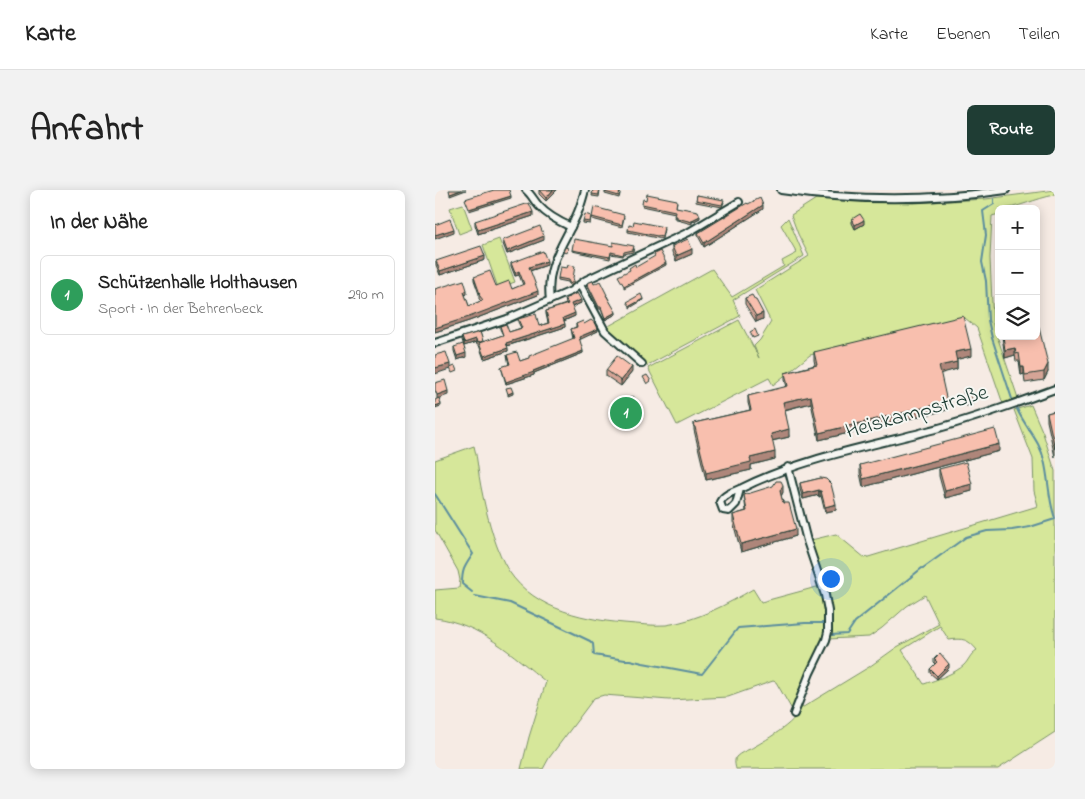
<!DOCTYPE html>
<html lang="de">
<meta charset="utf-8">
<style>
:root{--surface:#fff;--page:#f2f2f2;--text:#222;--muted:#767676;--line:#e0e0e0;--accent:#1f3d34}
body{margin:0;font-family:"Indie Flower",sans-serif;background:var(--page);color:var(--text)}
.controls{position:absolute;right:15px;top:15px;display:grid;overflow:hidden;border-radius:8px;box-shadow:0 2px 12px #0003}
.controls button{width:45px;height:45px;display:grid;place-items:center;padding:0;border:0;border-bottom:1px solid var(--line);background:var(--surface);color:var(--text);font:25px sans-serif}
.you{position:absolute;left:395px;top:388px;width:18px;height:18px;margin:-12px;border:4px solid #fff;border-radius:50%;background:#1a73e8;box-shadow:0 0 0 8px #1a73e833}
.badge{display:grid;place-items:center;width:32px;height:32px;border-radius:50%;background:var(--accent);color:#fff;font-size:16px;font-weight:700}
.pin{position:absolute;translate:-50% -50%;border:2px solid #fff;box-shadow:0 1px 5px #0006}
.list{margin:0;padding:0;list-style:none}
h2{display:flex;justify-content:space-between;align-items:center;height:65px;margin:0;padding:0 20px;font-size:21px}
h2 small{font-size:16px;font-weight:400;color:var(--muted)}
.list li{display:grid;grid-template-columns:32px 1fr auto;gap:15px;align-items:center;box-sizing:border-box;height:80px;margin:0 10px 10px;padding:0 10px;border:1px solid var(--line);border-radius:8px}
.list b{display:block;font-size:19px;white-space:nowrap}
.list p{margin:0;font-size:16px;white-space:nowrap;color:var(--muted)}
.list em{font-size:16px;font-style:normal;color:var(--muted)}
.icon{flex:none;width:28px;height:28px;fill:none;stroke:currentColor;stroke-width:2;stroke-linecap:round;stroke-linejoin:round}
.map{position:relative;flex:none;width:620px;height:579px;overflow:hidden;border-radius:8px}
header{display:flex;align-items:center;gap:30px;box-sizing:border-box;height:70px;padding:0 25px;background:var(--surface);border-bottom:1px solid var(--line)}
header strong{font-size:24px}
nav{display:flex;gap:28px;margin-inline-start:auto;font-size:18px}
.intro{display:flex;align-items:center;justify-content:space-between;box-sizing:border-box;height:120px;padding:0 30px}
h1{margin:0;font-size:35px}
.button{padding:12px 22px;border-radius:8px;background:var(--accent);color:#fff;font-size:18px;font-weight:700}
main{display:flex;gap:30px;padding:0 30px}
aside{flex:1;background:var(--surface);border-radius:8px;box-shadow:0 2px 12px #0003}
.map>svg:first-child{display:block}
</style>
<header>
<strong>Karte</strong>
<nav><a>Karte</a><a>Ebenen</a><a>Teilen</a></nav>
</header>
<div class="intro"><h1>Anfahrt</h1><a class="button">Route</a></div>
<main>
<aside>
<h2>In der Nähe<small></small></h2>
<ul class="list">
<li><span class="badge" style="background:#2e9e5b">1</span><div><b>Schützenhalle Holthausen</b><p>Sport · In der Behrenbeck</p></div><em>290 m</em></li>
</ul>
</aside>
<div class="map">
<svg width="620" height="579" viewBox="0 0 620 579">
<rect width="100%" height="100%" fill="#f6ebe4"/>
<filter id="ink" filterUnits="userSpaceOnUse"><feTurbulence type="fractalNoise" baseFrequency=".02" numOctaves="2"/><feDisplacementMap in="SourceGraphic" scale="10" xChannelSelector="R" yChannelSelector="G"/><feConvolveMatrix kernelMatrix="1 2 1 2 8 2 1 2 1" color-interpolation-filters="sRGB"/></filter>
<g filter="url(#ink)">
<!-- green -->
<g fill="#d6e79a" stroke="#7a9267" fill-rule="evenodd">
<path d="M620,0V5C601,8 581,19 564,19V24L557,26L555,68L558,134L583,208L568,214L542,138L530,128L375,165L338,195L334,188L242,235L213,178L304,130L324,168L319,156L325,150L336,132L320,100L374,66L363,44L356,25L381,9L478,13L551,9Z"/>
<path d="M28,14L37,39L24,44L15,18Z"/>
<path d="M353,28L369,66L298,110L305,126L211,176L170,138L277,79L297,107L349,76L347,71L362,63L346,35Z"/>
<path d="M64,49L80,92L63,98L48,55Z"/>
<path d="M596,215L608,243L620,281V542L563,579H301C300,575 299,571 301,567C305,563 310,561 315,559C328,552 361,533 365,519L434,477L462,457L504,434L490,405L472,416L447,438L434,447L393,449L360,516L356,518L341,492L338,491L293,507L234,510L169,505L159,508L114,568L108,579H86L94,547L111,492C78,465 44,433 0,428V400L24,398L25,390L23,381L0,340V270L39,256C43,270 43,283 46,297C51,322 58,350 69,373C92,417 144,429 189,433C203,434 217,436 231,435C261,431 293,414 318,399L326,412L389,395L376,350L401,344L430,368L603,316L599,301L598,269L579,220ZM505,436L514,450C528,448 533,449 542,460C535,464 534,470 529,475C521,483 501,490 489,494L467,460Z"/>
</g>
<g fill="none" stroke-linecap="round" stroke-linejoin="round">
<!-- stream -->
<g stroke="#5c8e9e" stroke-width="2">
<path d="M559,9V14L548,21L551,45L547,72L551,91L553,130L557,148L577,209"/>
<path d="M582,219C590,237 605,251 609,270C614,289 613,309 620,328"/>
<path d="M0,304L38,364C30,376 27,379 27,394L37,402"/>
<path d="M488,378L531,347L552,341L577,340L595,337L620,329"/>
<path d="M40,406L75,413L155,451L158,454L159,465L190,470H195L208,473L267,484L303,438L370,433H389L390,443"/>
<path d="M396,445L412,444L420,432L487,378"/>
</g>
<!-- minor casing -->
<g stroke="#1f3d34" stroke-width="10">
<g id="minor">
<path d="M91,0C97,5 99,11 104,16C112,25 125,32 136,37"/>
<path d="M346,0C420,11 497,11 571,0"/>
<path d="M145,95L170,141L207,174"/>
<path d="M115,110C110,74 130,53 143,22C146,15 148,7 150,0"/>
<path d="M0,153L72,129L136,101L151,90L254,42L304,12"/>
<path d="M353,277L372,351L390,405L393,421V442L391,450L375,483L359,524"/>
<path d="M305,299L301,314L294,321L288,320L285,312C289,304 300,301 307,298C369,267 438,256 504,238C543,227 582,213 620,199"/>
</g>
</g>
<!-- minor -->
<use href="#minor" stroke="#f6f6f2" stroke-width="6"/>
</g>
<!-- wall -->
<g fill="#d5a496" stroke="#1f3d34">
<path d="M104,0H122L111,11L104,4Z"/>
<path d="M158,0H165L164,7L157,6Z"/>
<path d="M186,0L184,8L170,4V2Z"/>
<path d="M262,5L289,12L287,17L261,12Z"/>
<path d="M242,12L241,17L265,28L257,32V34L242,30V28H239L240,23L207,16V14Z"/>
<path d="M313,14L328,19L269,57L263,46V43Z"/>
<path d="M98,26L43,44L40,35V31Z"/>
<path d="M156,27L155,34L148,33V31Z"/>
<path d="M157,27H189L187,37L157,29Z"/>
<path d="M417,29L429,34L420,39L417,33Z"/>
<path d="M229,39L227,49L193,42V40Z"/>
<path d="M68,50H109L72,64L68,54Z"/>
<path d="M178,56L199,58L198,62L189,64L188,66L176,64L175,69L137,61V60Z"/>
<path d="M237,56L257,64L241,71L237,62Z"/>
<path d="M50,70L5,85L1,75V71Z"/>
<path d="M76,73L112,75L95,81L103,105L34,131L0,142V99L32,104L30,105L34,116L46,111L44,109V104L39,90V87L61,96L77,99L88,95L84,85L80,86L76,76Z"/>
<path d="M123,88L138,89L139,93L135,96L133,92L123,90Z"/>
<path d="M152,93L159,94L172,106L181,124L170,130L166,119H164L152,95Z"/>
<path d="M310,108L320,110L328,129L321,132L310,114Z"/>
<path d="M130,109L146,113L137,117L140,126L129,131L130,137L72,156L73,161L49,169L44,155H42L41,152L29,156L27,150V147L45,142L48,152L68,145L65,139V136L74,142L86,138L83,132V129L104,136L113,133L111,124V121L131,114Z"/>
<path d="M141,134H149L163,141L144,149L148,163L99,183V185L71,194L66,177L74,175L72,165L85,171L94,168L138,149L136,139L141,137Z"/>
<path d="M567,146H601L613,182L609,190L590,193L589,184L586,185L584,171H581L580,165L570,168Z"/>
<path d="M19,157L31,167L22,170L19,161Z"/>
<path d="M379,162L536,166L522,169V179L505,183L512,220L384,250L376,213L350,220L354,247L337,251L340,269L316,275V280L271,290L259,240V233L315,220L313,213V206L352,197L350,190V183L380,175L379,170Z"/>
<path d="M171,180L197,182L186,196L171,186Z"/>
<path d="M178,218L204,223L184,235L178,223Z"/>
<path d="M620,221V267L612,231V223Z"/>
<path d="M564,261L428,297L425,283V275Z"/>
<path d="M504,279L537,301L510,308L504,286Z"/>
<path d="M386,288L401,320L390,322L386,306L384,307V305L368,309L365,299V293Z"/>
<path d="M348,302L346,306L361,346L306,362L298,332V325L311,321L309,305Z"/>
<path d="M499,469L514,478L502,489L495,483V479L500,474L499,473Z"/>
</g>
<!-- shaded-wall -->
<g fill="#ae867a" stroke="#1f3d34">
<path d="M26,0H31L15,6V4Z"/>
<path d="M118,0H122L111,11V8Z"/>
<path d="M76,6V8L34,21V19Z"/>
<path d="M328,15V19L269,57V53Z"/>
<path d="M98,22V26L43,44V40Z"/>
<path d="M265,26V28L257,32V30Z"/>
<path d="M429,30V34L420,39V35Z"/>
<path d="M19,39V42L0,49V45Z"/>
<path d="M109,46V50L72,64V61Z"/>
<path d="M257,59V64L241,71V66Z"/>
<path d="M50,66V70L5,85V81Z"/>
<path d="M112,71V75L94,81V77Z"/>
<path d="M231,73V75L189,98V96Z"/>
<path d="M84,81V85L80,86V83Z"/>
<path d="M32,100V104L29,105V102Z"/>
<path d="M103,101V105L34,131L0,142V138Z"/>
<path d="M208,109V110L195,118V116Z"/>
<path d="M146,110V113L136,117V114Z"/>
<path d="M181,122V124L170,130V128Z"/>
<path d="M140,123V126L128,131V128Z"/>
<path d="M328,123V129L321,132V126Z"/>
<path d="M130,134V137L71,156V153Z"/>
<path d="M163,139V141L144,150V147Z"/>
<path d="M41,149V152L29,156V153Z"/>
<path d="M73,158V161L49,169V166Z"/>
<path d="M580,158V165L570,168V160Z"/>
<path d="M536,159V166L520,170V162Z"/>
<path d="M148,161V163L99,183V185L71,194V192Z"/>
<path d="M31,163V167L22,170V166Z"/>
<path d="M522,172V179L504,184V176Z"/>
<path d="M15,174V179L0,184V178Z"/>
<path d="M613,174V182L609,190V182Z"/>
<path d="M197,177V182L186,196V191Z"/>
<path d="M586,177H589V184L586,185Z"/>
<path d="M13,201V205L2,209V205Z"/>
<path d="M78,202V204L73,206V204Z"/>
<path d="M376,206V213L348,220V212Z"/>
<path d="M537,211V215L531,216V213Z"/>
<path d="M512,212V220L384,250V243Z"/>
<path d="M6,214V216L0,218V216Z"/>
<path d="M204,217V223L184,235V229Z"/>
<path d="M354,239V247L336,251V244Z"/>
<path d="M564,254V261L428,297V289Z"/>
<path d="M340,262V269L316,275V280L271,290V283L315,268Z"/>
<path d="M537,294V301L510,308V301Z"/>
<path d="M348,295V302L345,309V301Z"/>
<path d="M384,300V305L368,309V304Z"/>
<path d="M384,301H386V306L384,307Z"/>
<path d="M401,314V320L390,322V317Z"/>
<path d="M361,339V346L306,362V354Z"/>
<path d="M514,474V478L502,489V486Z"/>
</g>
<!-- building -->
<g fill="#f8bfae" stroke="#1f3d34">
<path d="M14,0H26L15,4Z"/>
<path d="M59,0H74L76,6L34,19L30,9Z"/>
<path d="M104,0H118L111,8Z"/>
<path d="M158,0H164V5L157,4Z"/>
<path d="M171,0H185L184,6L170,2Z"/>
<path d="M212,4L242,10L241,17L263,21L265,26L257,30V32L242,28V26H239L240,21L207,14L208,9L211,10Z"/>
<path d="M262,5L289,10L287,15L261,10Z"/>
<path d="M325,8L328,15L269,53L263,43L312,13L313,14Z"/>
<path d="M94,13L98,22L43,40L40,31Z"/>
<path d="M159,17L189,25L187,35L157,27Z"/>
<path d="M150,24L156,26L155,32L148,31Z"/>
<path d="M425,24L429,30L420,35L417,29Z"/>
<path d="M15,29L19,39L0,45V35Z"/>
<path d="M199,31L229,37L227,47L193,40L194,35L198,36Z"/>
<path d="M105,36L109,46L72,61L68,50Z"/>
<path d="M139,49L178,56V52L199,56L198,60L189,62L188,65L176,62L175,67L137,60Z"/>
<path d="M253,49L257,59L241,66L237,56Z"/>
<path d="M46,56L50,66L5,81L1,71Z"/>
<path d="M130,57L133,58L132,63L128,62Z"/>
<path d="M108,61L112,71L94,77L103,101L34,127L0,138V99L29,90L32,100L29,102L34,116L48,110L44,105L45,104L39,87L55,81L61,96L74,91L77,99L89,94L84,81L80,83L76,73Z"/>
<path d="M225,61L231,73L189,96L183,86L195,80L194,78L200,74L201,77L220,66L219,64Z"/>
<path d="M133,75L140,76L138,88L139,91L135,94L133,90L123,88L125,77L132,78Z"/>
<path d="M158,91L159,94L165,91L172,105H171L181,122L170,128L166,117H164L152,93Z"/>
<path d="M142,103L146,110L136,114L140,123L128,128L130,134L71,153L73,158L49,166L44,153L68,145L65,136L71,134L74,142L87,138L83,129L101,124L104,136L114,133L111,121L133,114L130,109Z"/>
<path d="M206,104L208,109L195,116L192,112Z"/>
<path d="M317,105L320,110H321L328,123L321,126L310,108Z"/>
<path d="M528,126L536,159L520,162L522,172L504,176L512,212L384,243L376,206L348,212L354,239L336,244L340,262L315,268L316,272L271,283L259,233L316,220L313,206L353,196L350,183L382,175L379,162Z"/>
<path d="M601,126L613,174L609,182L590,185L589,177H586L584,163L581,164L580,158L570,160L568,146H601Z"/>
<path d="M156,130L161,134L163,139L144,147L148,161L98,181L99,182L71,192L66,177L75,174L72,165L82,162L85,171L94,168V166L139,148L136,139L142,137L141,134L148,131L149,134Z"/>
<path d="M320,139L323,146L318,148L315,142Z"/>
<path d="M45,142L48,151L42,153L41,149L29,153L27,147Z"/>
<path d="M28,154L31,163L22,166L19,157Z"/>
<path d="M11,162L15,174L0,178V165Z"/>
<path d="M182,166L197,177L186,191L171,180Z"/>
<path d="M20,176L22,181L17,183L15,178Z"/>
<path d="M212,185L216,191L212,194L208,187Z"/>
<path d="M10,190L13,201L2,205L0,200V193Z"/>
<path d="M76,197L78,202L73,204L71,198Z"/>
<path d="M534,200L537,211L531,213L528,201Z"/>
<path d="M198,206L204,217L184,229L178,218Z"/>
<path d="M4,208L6,214L0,216V210Z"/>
<path d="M620,221V259L612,223Z"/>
<path d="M560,239L564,254L428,289L425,275Z"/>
<path d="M531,272L537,294L510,301L504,279Z"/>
<path d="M386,288L391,289L396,294L401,314L390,317L386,301H384V300L368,304L365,293Z"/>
<path d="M341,291H346L348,295L345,301L348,313H354L361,339L306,354L298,325L312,321L309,305L338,296Z"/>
<path d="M505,463L514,474L502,486L495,479L502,472L499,469Z"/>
</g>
</g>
<g text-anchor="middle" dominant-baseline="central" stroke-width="4" stroke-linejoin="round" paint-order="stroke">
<!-- street labels -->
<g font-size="22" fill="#1f3d34" stroke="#f6f6f2">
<text transform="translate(482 223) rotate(-16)">Heiskampstraße</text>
</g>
</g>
</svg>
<div class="controls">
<button>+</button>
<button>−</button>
<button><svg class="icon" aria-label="layers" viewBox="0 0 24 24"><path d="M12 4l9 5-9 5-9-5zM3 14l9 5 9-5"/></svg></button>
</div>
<div class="you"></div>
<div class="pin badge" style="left:191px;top:223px;background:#2e9e5b">1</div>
</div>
</main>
